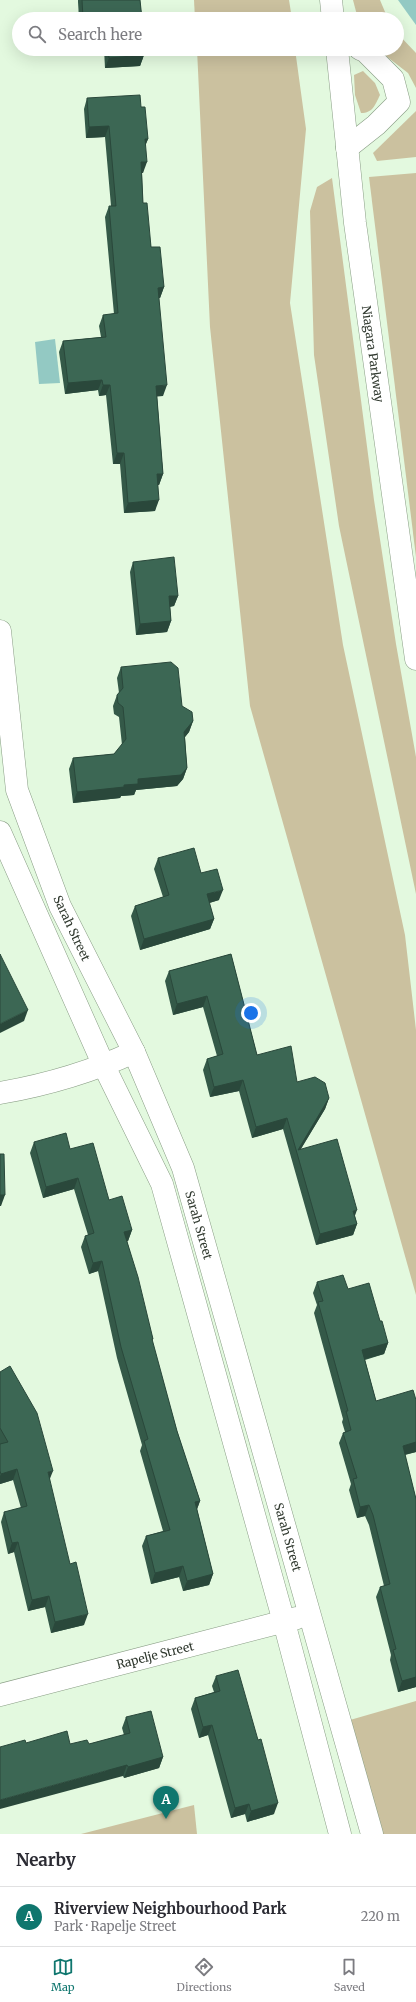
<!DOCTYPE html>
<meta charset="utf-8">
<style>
:root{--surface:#fff;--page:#f2f2f3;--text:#2b2b33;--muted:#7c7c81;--line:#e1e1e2;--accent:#0f766e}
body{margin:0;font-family:Merriweather,serif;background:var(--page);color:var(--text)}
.you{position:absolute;left:251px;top:1013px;width:14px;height:14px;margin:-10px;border:3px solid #fff;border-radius:50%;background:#1a73e8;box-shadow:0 0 0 6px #1a73e833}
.badge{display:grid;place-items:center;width:26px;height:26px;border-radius:50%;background:var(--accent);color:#fff;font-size:13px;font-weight:700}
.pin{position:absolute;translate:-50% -33px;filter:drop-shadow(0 1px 2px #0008)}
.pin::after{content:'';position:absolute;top:21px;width:14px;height:12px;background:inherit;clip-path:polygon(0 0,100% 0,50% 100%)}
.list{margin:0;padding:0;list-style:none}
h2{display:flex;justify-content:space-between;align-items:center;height:52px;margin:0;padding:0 16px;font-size:17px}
h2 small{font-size:13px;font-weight:400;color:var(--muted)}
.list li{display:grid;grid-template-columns:26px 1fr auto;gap:12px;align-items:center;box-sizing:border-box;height:60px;padding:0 16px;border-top:1px solid var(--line)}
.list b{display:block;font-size:15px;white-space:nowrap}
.list p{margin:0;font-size:13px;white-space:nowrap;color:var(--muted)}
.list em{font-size:13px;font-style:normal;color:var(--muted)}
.icon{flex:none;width:22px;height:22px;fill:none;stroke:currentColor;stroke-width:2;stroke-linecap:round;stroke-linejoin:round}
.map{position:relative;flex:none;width:416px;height:1834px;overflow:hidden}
.search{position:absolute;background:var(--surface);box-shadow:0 4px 16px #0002;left:12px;right:12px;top:12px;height:44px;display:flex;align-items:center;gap:10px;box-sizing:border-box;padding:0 14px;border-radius:22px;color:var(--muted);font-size:15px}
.sheet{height:112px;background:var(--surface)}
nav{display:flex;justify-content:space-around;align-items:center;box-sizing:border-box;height:56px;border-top:1px solid var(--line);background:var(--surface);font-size:11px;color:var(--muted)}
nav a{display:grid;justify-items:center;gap:2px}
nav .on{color:var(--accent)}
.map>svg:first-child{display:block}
</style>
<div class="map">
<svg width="416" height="1834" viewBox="0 0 416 1834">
<rect width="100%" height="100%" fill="#e3f9df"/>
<!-- green -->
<g fill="#cbc19f">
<path d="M194,0H289L292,19H195Z"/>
<path d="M353,0H380L388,19H358Z"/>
<path d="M397,33L416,53V88L408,73L377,49H397Z"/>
<path d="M197,49H295L306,129L290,303L343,645L405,935L416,1030V1295L250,706L210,327Z"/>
<path d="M363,71L375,83L380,95C375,105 373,113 361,113L355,95L354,75Z"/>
<path d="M416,111V157L377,161L373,153Z"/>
<path d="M416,173V557L369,177Z"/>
<path d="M332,178L374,500L396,644L416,757V894L339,526L314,355L310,211L317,187Z"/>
<path d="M416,1701V1834H382L350,1720Z"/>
<path d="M194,1805L197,1834H81Z"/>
</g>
<!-- water -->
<g fill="#93c9c3">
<path d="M398,0H416V25Z"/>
<path d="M55,339L60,383L39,384L35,342Z"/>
</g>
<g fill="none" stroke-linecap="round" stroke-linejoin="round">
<!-- minor casing -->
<g stroke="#899d85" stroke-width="23">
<g id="minor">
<path d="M347,148L376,125L399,102L393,79L365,51L360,49"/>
<path d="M0,631L17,790L60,906L134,1052L183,1168L372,1834"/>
<path d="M0,832L104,1066L162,1184L284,1622L340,1834"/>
<path d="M0,1093C46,1085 91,1072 134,1052"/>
<path d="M0,1695L297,1618"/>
</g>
</g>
<!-- major casing -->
<g stroke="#899d85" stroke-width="23">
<g id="major">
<path d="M331,0L333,19"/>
<path d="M337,49L355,223L416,659"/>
</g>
</g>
<!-- minor -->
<use href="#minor" stroke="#fff" stroke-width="22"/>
<!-- major -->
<use href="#major" stroke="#fff" stroke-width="22"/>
</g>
<!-- wall -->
<g fill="#345948">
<path d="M78,0H140L142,19H79L78,2Z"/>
<path d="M104,49H144V55L140,66L105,68Z"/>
<path d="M87,98L141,107L148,139L145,146L143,173H142L143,203L151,247L164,287L160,298H159L163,396H157L163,474L159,485H158L155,511L124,513L120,464H113L106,395L99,396L98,390L65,394L59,352L63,341L101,337L99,326L103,315L114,314L105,217L109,206H111L105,137L86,138L84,109Z"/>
<path d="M133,562L178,596L174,606L170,607L171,621L167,632L136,635L130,572Z"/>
<path d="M121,667L182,706L193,721L189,732L185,737L187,768L183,779L177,786L136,790L134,795L121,796L120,798L73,803L69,769L73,758L114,754L122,745L119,717L114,714L113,706L117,695L119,693L117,678Z"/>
<path d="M158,858L201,873L219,900L209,903L214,919L210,929L140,950L131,916L135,906L163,897L154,869Z"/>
<path d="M231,954L257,1055L297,1082L329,1098L325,1109L301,1149L355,1216L357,1224L353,1235L316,1245L283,1129L252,1138L239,1091L210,1097L203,1070L207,1059L217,1056L203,1007L173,1015L165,981L169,971Z"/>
<path d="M34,1142L70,1149L109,1200L132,1230L128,1241H127L153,1339L152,1341L177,1431L200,1501L197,1509L213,1574L209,1585L183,1591L179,1577L151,1584L142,1546L146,1536L163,1531L140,1451L142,1445L117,1358L98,1271L89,1274L81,1247L85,1236L88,1235L74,1189L43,1198L30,1153Z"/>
<path d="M317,1282L348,1289L380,1321L388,1343L384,1354L365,1360L376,1401L416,1400V1452L405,1455L416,1499V1687L398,1692L390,1660L391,1655L376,1597L380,1587L384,1586L369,1525L365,1516L357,1518L349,1490L351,1484L339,1443L343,1433L345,1432L342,1422L343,1419L314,1313L317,1305L313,1293Z"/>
<path d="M0,1372L49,1480L84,1625L51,1633L45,1607L28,1611L14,1552L8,1554L1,1522L4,1512L21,1508L13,1480L0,1484Z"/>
<path d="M216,1676L274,1814L247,1822L245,1814L231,1818L208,1735L199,1738L191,1709L195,1698L214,1692L212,1686Z"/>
<path d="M126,1717L163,1757L159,1768L124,1778L123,1776L26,1743L70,1744H89L124,1735L122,1728Z"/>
</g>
<!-- shaded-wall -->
<g fill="#2a483b">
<path d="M106,16L105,19H83V18Z"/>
<path d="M144,55L140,66L105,68L109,58Z"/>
<path d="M109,126L105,137L86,138L89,127Z"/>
<path d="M145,139H148L144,149Z"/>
<path d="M141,162H147L143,173H137Z"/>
<path d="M164,287L160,298L154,299L158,288Z"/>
<path d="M102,380L98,390L65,394L68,383Z"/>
<path d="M103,385H110L106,395L99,396Z"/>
<path d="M167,385L163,396L152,397L156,386Z"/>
<path d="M117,453H124L120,464H113Z"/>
<path d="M157,474H163L159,485H153Z"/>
<path d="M159,500L155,511L124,513L128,503Z"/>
<path d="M169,596H178L174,606L165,607Z"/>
<path d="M171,621L167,632L136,635L140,624Z"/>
<path d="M193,721L189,732L180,743L184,732Z"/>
<path d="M187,768L183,779L177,786L136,790L134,795L121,796L120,798L73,803L77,792L124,785L138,779Z"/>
<path d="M223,890L219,900L203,905L207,894Z"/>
<path d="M214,919L210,929L140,950L144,939Z"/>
<path d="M207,996L203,1007L173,1015L177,1004Z"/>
<path d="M28,1010L24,1021L0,1033V1024Z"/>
<path d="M243,1080L239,1091L210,1097L214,1087Z"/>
<path d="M329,1098L325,1109L297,1155L298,1150Z"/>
<path d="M287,1118L283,1129L252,1138L256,1127Z"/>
<path d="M78,1178L74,1189L43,1198L46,1187Z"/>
<path d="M0,1195H5L1,1206H0Z"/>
<path d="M357,1210L353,1221V1211Z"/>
<path d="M357,1224L353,1235L316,1245L320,1234Z"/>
<path d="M132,1230L128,1241L120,1243L124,1232Z"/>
<path d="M102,1261L98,1271L89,1274L93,1263Z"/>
<path d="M388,1343L384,1354L358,1361L362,1350Z"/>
<path d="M416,1442V1452L399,1456L403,1446Z"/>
<path d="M17,1469L13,1480L0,1484V1476L1,1474Z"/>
<path d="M53,1471L49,1481L48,1472Z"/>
<path d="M200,1501L196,1512L195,1502Z"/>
<path d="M369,1505L365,1516L357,1518L360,1507Z"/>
<path d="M18,1542L14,1552L8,1554L12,1543Z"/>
<path d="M183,1566L179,1577L151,1584L155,1573Z"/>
<path d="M213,1574L209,1585L183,1591L187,1581Z"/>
<path d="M49,1596L45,1607L28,1611L32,1600Z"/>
<path d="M88,1614L84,1625L51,1633L55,1622Z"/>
<path d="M416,1677V1687L398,1692L402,1681Z"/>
<path d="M212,1725L208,1735L199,1738L203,1727Z"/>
<path d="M163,1757L159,1768L124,1778L128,1767Z"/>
<path d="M127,1765L123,1776L0,1809V1800Z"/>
<path d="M278,1803L274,1814L247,1822L251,1811Z"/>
<path d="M249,1804L245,1814L231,1818L235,1808Z"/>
</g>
<!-- building -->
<g fill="#3c6754" stroke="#2a483b">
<path d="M82,0H140L142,19H106V16L83,18Z"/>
<path d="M108,49H144V55L109,58Z"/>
<path d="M140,95L141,107H145L148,139H145L147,162H141L143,203H147L151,247H160L164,287L158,288L167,385L156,386L163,474H157L159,500L128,503L124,453H117L110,385H103L102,380L68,383L63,341L106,337L103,315L118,313L109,206H116L109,126L89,127L87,98Z"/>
<path d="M174,557L178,596H169L171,621L140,624L133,562Z"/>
<path d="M171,662L178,668L182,706L192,712L193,721L184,732L187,768L181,775L138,779V784L124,785V787L77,792L73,758L114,754L126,739L123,707L118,703L117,695L123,688L121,667Z"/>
<path d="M194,848L201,873L217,869L223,890L207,894L214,919L144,939L135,906L169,895L158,858Z"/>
<path d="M0,954L28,1010L0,1024Z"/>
<path d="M231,954L257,1055L291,1046L297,1082L315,1077L325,1083L329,1098L298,1150L337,1139L357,1210L353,1211L357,1224L320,1234L287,1118L256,1127L243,1080L214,1087L207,1059L223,1054L207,996L177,1004L169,971Z"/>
<path d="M66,1133L70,1149L93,1143L109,1200L122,1196L132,1230L124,1232L138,1277L153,1339H152L177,1431L200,1501L195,1502L213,1574L187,1581L183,1566L155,1573L146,1536L170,1530L144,1441L148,1439L121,1347L102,1261L93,1263L85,1236L94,1233L78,1178L46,1187L34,1142Z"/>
<path d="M0,1154H4L5,1195H0Z"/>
<path d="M343,1275L348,1289L369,1283L380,1321H382L388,1343L362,1350L376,1401L413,1390L416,1400V1442L403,1446L416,1499V1677L402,1681L393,1650L396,1649L380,1587L390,1584L373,1515L369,1505L360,1507L353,1479L357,1478L343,1433L351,1430L346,1411H348L318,1302L323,1301L317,1282Z"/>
<path d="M10,1366L37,1413L53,1471L48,1472L70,1564L76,1562L88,1614L55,1622L49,1596L32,1600L18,1542L12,1543L4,1512L27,1506L17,1469L1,1474L0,1471V1444L8,1442L0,1428V1372Z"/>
<path d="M238,1670L258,1740L261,1739L278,1803L251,1811L249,1804L235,1808L212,1725L203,1727L195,1698L220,1691L216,1676Z"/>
<path d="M151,1711L163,1757L128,1767L127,1765L0,1800V1747L25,1740L26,1743L67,1731L70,1744L87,1740L89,1744L130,1733L126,1717Z"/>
</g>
<g text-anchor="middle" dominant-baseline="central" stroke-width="4" stroke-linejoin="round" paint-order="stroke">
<!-- street labels -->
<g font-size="12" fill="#30392f" stroke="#fff">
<text transform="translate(373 354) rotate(82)">Niagara Parkway</text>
<text transform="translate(72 928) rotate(65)">Sarah Street</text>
<text transform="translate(199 1225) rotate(74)">Sarah Street</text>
<text transform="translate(288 1537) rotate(74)">Sarah Street</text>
<text transform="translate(155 1655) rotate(-14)">Rapelje Street</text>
</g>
</g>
</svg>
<div class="you"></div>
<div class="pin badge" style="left:166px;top:1819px">A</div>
<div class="search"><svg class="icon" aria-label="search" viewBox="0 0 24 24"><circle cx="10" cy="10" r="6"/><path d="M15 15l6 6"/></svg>Search here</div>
</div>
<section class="sheet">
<h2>Nearby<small></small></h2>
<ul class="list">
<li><span class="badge">A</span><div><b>Riverview Neighbourhood Park</b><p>Park · Rapelje Street</p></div><em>220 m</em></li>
</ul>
</section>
<nav>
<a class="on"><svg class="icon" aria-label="map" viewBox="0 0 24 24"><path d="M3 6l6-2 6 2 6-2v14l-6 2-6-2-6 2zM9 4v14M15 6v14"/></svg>Map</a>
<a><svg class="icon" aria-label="directions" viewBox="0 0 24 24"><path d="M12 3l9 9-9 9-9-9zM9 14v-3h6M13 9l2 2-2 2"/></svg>Directions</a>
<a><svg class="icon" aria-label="saved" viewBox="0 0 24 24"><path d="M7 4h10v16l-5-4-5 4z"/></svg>Saved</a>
</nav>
